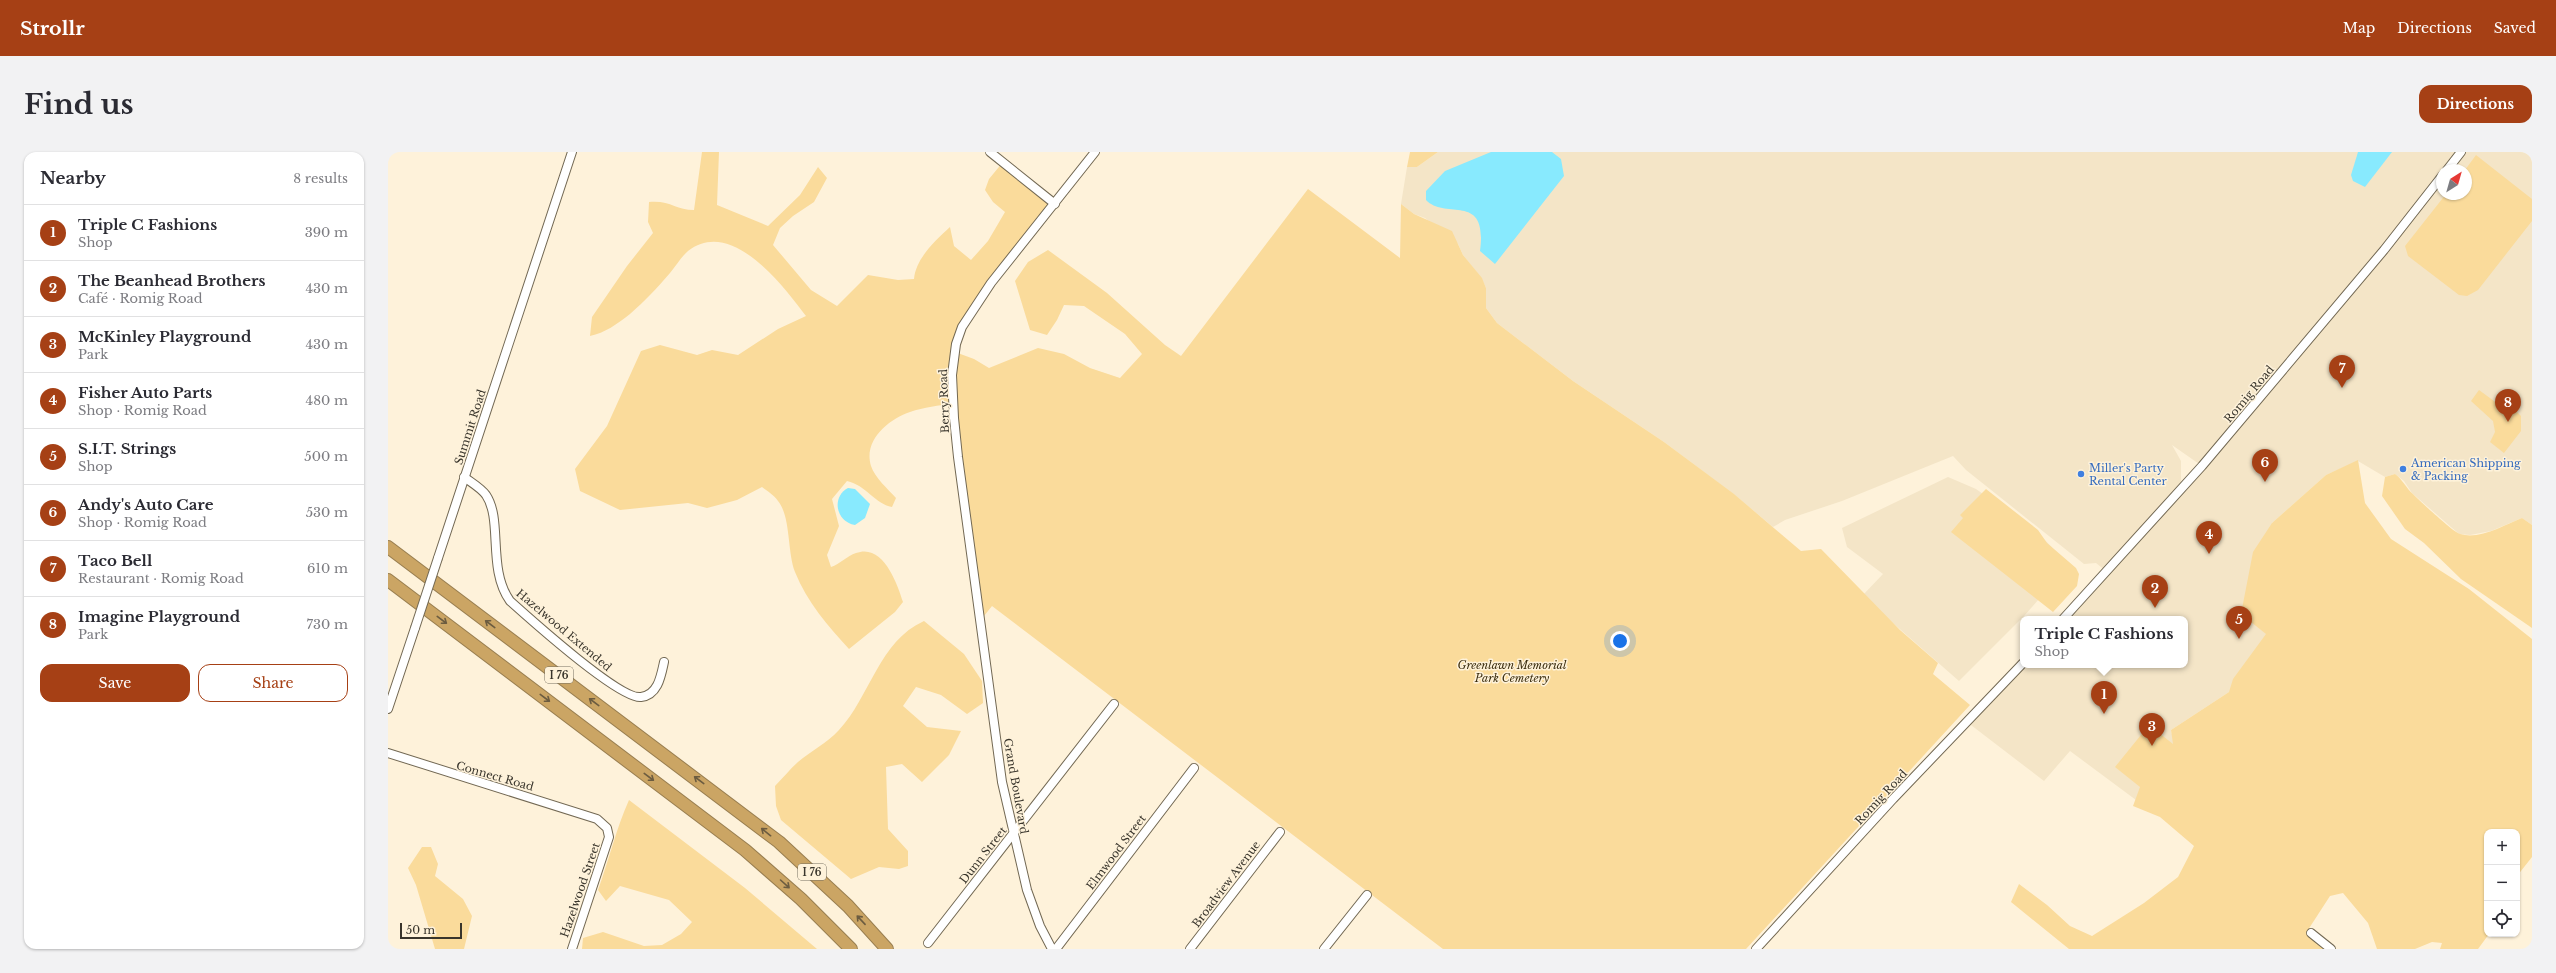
<!DOCTYPE html>
<meta charset="utf-8">
<style>
:root{--surface:#fff;--page:#f2f2f3;--text:#2b2b33;--muted:#7c7c81;--line:#e1e1e2;--accent:#a64015}
body{margin:0;font-family:"Libre Baskerville",serif;background:var(--page);color:var(--text)}
.controls{position:absolute;right:12px;bottom:12px;display:grid;overflow:hidden;border-radius:8px;box-shadow:0 1px 3px #0004}
.controls button{width:36px;height:36px;display:grid;place-items:center;padding:0;border:0;border-bottom:1px solid var(--line);background:var(--surface);color:var(--text);font:20px sans-serif}
.compass{position:absolute;left:2048px;top:12px;width:36px;height:36px;border-radius:50%;background:var(--surface);box-shadow:0 1px 3px #0004;rotate:37deg}
.scale{position:absolute;left:12px;bottom:10px;width:62px;box-sizing:border-box;padding-left:4px;border:2px solid #39352c;border-top:0;font-size:11px;line-height:14px;white-space:nowrap;color:#39352c;-webkit-text-stroke:3px #fef2da;paint-order:stroke}
.you{position:absolute;left:1232px;top:489px;width:14px;height:14px;margin:-10px;border:3px solid #fff;border-radius:50%;background:#1a73e8;box-shadow:0 0 0 6px #1a73e833}
.badge{display:grid;place-items:center;width:26px;height:26px;border-radius:50%;background:var(--accent);color:#fff;font-size:13px;font-weight:700}
.pin{position:absolute;translate:-50% -33px;filter:drop-shadow(0 1px 2px #0008)}
.pin::after{content:'';position:absolute;top:21px;width:14px;height:12px;background:inherit;clip-path:polygon(0 0,100% 0,50% 100%)}
.popup{position:absolute;left:1632px;top:464px;width:168px;height:52px;box-sizing:border-box;display:grid;place-content:center;border-radius:8px;background:var(--surface);filter:drop-shadow(0 1px 3px #0005);font-size:13px;white-space:nowrap;color:var(--muted)}
.popup b{font-size:15px;color:var(--text)}
.popup::after{content:'';position:absolute;left:50%;top:100%;margin-left:-8px;border:8px solid transparent;border-top-color:var(--surface)}
.list{margin:0;padding:0;list-style:none}
h2{display:flex;justify-content:space-between;align-items:center;height:52px;margin:0;padding:0 16px;font-size:17px}
h2 small{font-size:13px;font-weight:400;color:var(--muted)}
.list li{display:grid;grid-template-columns:26px 1fr auto;gap:12px;align-items:center;box-sizing:border-box;height:56px;padding:0 16px;border-top:1px solid var(--line)}
.list b{display:block;font-size:15px;white-space:nowrap}
.list p{margin:0;font-size:13px;white-space:nowrap;color:var(--muted)}
.list em{font-size:13px;font-style:normal;color:var(--muted)}
.actions{display:flex;gap:8px;padding:12px 16px}
.actions a{flex:1;padding:9px 0;border:1px solid var(--accent);border-radius:12px;text-align:center;font-size:14px;color:var(--accent)}
.actions .main{background:var(--accent);color:#fff}
.icon{flex:none;width:22px;height:22px;fill:none;stroke:currentColor;stroke-width:2;stroke-linecap:round;stroke-linejoin:round}
.map{position:relative;flex:none;width:2144px;height:797px;overflow:hidden;border-radius:12px}
header{display:flex;align-items:center;gap:24px;box-sizing:border-box;height:56px;padding:0 20px;background:var(--accent);color:#fff}
header strong{font-size:19px}
nav{display:flex;gap:22px;margin-inline-start:auto;font-size:14px}
.intro{display:flex;align-items:center;justify-content:space-between;box-sizing:border-box;height:96px;padding:0 24px}
h1{margin:0;font-size:28px}
.button{padding:10px 18px;border-radius:12px;background:var(--accent);color:#fff;font-size:14px;font-weight:700}
main{display:flex;gap:24px;padding:0 24px}
aside{flex:1;background:var(--surface);border-radius:12px;box-shadow:0 1px 3px #0004}
.map>svg:first-child{display:block}
</style>
<header>
<strong>Strollr</strong>
<nav><a>Map</a><a>Directions</a><a>Saved</a></nav>
</header>
<div class="intro"><h1>Find us</h1><a class="button">Directions</a></div>
<main>
<aside>
<h2>Nearby<small>8 results</small></h2>
<ul class="list">
<li><span class="badge">1</span><div><b>Triple C Fashions</b><p>Shop</p></div><em>390 m</em></li>
<li><span class="badge">2</span><div><b>The Beanhead Brothers</b><p>Café · Romig Road</p></div><em>430 m</em></li>
<li><span class="badge">3</span><div><b>McKinley Playground</b><p>Park</p></div><em>430 m</em></li>
<li><span class="badge">4</span><div><b>Fisher Auto Parts</b><p>Shop · Romig Road</p></div><em>480 m</em></li>
<li><span class="badge">5</span><div><b>S.I.T. Strings</b><p>Shop</p></div><em>500 m</em></li>
<li><span class="badge">6</span><div><b>Andy's Auto Care</b><p>Shop · Romig Road</p></div><em>530 m</em></li>
<li><span class="badge">7</span><div><b>Taco Bell</b><p>Restaurant · Romig Road</p></div><em>610 m</em></li>
<li><span class="badge">8</span><div><b>Imagine Playground</b><p>Park</p></div><em>730 m</em></li>
</ul>
<div class="actions"><a class="main">Save</a><a>Share</a></div>
</aside>
<div class="map">
<svg width="2144" height="797" viewBox="0 0 2144 797">
<rect width="100%" height="100%" fill="#fef2da"/>
<!-- built -->
<g fill="#f4e5c7" fill-rule="evenodd">
<path d="M1050,0H2144V373L2134,366L2103,379L2082,383L2071,382L2024,341L2016,329L2007,322L1997,325L1970,309L1938,323L1884,371L1887,486L1841,540L1783,578L1786,592L1748,648L1682,599L1656,629L1579,570L1635,513H1797V467H1675L1718,419L1708,411L1696,412L1578,318L1565,304L1454,349L1397,368L1385,375L1348,344L1276,290L1185,229L1109,171L1098,156V136L1094,127L1075,103L1070,92L1037,66L1026,62L1013,52L1019,15H1029ZM2054,18H2078V42H2054ZM1784,293L1814,314L1793,337V309Z"/>
<path d="M1560,325L1588,337L1652,383L1681,413L1636,464L1571,529L1474,444L1495,422L1459,395L1454,376Z"/>
</g>
<!-- green -->
<g fill="#fadb9b">
<path d="M314,0H331L329,53L380,74L412,43L430,15L439,26L426,50L405,64L392,76L385,93L423,138L449,154L480,123L510,128L526,127C528,106 547,89 562,75L566,94L583,108L600,89L617,60L605,50L597,38L601,27L615,10L667,52L587,152L567,200L586,207L601,216L650,196L676,202L702,216L732,226L754,202L737,182L696,154L676,153L669,168L659,183L642,178L627,129L640,110L660,98L719,141L777,193L793,204L920,37L1012,106L1013,52L1026,62L1064,79L1075,103L1094,126L1098,136V156L1109,171L1185,229L1276,290L1346,342L1413,399L1433,397L1512,478L1550,511L1545,522L1582,553L1358,797H1055L604,454L592,469L565,251C551,254 536,255 522,260C501,267 475,288 483,314C487,326 500,337 508,346L504,355C487,352 478,333 459,329L444,347L451,374L439,403L443,415C452,412 459,404 468,401C495,391 509,431 515,450L507,460L461,497C440,474 419,450 407,420C399,399 403,365 390,349C386,343 379,339 374,335L349,348L319,356L300,351L232,358L192,339L187,317L219,274L253,199L272,193L309,203L324,198L350,203L390,177L418,164C395,134 344,65 300,99C293,105 288,114 282,121C269,136 257,149 242,162C229,172 217,181 202,184L204,165L239,114L265,81L260,70L261,50C282,48 288,58 306,58Z"/>
<path d="M1022,0H1050L1029,15H1019Z"/>
<path d="M2088,3L2144,47V69L2090,138L2079,144L2071,143L2020,104L2017,94L2058,42H2078L2077,18Z"/>
<path d="M2091,238L2110,252L2125,256L2133,264V279L2116,301L2102,290L2107,280L2105,269L2083,249Z"/>
<path d="M1970,308L1977,351L2003,387L2081,437L2144,487V705L2129,724V680H2099L2101,782L2090,797H2052L2054,791L2044,790L2027,797H1989L1980,771L1955,741L1942,744L1918,781L1938,797H1681L1623,750L1631,732L1659,753L1682,774L1704,784L1756,751L1790,725L1806,694L1772,665L1745,654L1752,635L1727,615L1761,573L1785,592L1783,578L1841,540L1845,527L1878,482L1853,462L1865,400L1884,371L1938,323Z"/>
<path d="M2007,322C2015,328 2018,336 2025,342C2032,349 2065,380 2072,382C2092,388 2116,373 2134,366L2144,373V476L2073,427L2036,391L2017,377L1994,344L1997,325Z"/>
<path d="M1598,337L1650,378L1659,391L1688,416L1691,422L1689,434L1665,460L1563,380L1575,366L1572,363Z"/>
<path d="M536,469L576,502L594,529L595,551L579,562L553,543L528,535L515,554L539,575L573,579L561,603L534,630L514,612L498,615L500,677L520,699V714L511,717L491,715L463,727L393,668L388,654L387,634C395,626 402,617 410,610C423,599 439,591 451,578C482,545 491,489 536,469Z"/>
<path d="M241,648L357,736L429,797H194L195,786L215,780L256,794L274,793L293,782L304,770L281,748L232,734L218,749L210,738C221,708 228,677 241,648Z"/>
<path d="M34,695H43L50,712L47,724L75,747L84,764L76,797H47L28,733L20,716Z"/>
</g>
<!-- water -->
<g fill="#88eafe">
<path d="M1103,0H1164L1173,7L1176,24L1107,112L1092,99C1100,39 1058,69 1038,48V39L1057,19Z"/>
<path d="M1970,0H2004L1977,35L1965,29L1963,23Z"/>
<path d="M460,336L467,337L482,352L477,366L467,373C448,370 443,345 460,336Z"/>
</g>
<g fill="none" stroke-linecap="round" stroke-linejoin="round">
<!-- minor casing -->
<g stroke="#726853" stroke-width="10">
<g id="minor">
<path d="M602,0L667,52"/>
<path d="M2059,18L2073,0"/>
<path d="M76,325C84,331 93,336 98,343C115,368 99,417 122,449C141,466 232,548 253,545C270,543 273,524 276,510"/>
<path d="M50,406L184,0"/>
<path d="M1675,467L1814,314L1996,98L2054,24"/>
<path d="M0,557L27,476"/>
<path d="M0,601L209,667L219,676L221,685L184,797"/>
<path d="M1923,781L1943,797"/>
<path d="M540,791L726,552"/>
<path d="M664,797L652,774L639,738L614,630L570,305L566,266L564,223L568,192L574,175L603,131L707,0"/>
<path d="M668,797L806,616"/>
<path d="M802,797L892,680"/>
<path d="M936,797L979,743"/>
<path d="M1368,797L1505,647L1635,511"/>
</g>
</g>
<!-- highway casing -->
<g stroke="#987e50" stroke-width="14">
<g id="highway">
<path d="M0,395L391,690L460,754L499,797"/>
<path d="M0,428L357,698L413,747L463,797"/>
</g>
</g>
<!-- minor -->
<use href="#minor" stroke="#fff" stroke-width="8"/>
<!-- highway -->
<use href="#highway" stroke="#cba564" stroke-width="12"/>
<!-- minor-bridge casing -->
<g stroke="#726853" stroke-width="10" stroke-linecap="butt">
<path id="minor-bridge" d="M27,476L50,406"/>
</g>
<!-- minor-bridge -->
<use href="#minor-bridge" stroke="#fff" stroke-width="8"/>
</g>
<!-- one-way arrows -->
<defs><path id="oneway-shaft" d="M-6 0H5M1.5-3L5.5 0L1.5 3" fill="none" stroke-width="1.6" stroke-linecap="round" stroke-linejoin="round"/></defs>
<g stroke="#6c5c40">
<use href="#oneway-shaft" transform="translate(54 468) rotate(37)"/>
<use href="#oneway-shaft" transform="translate(102 472) rotate(-143)"/>
<use href="#oneway-shaft" transform="translate(157 546) rotate(37)"/>
<use href="#oneway-shaft" transform="translate(206 550) rotate(-143)"/>
<use href="#oneway-shaft" transform="translate(261 625) rotate(37)"/>
<use href="#oneway-shaft" transform="translate(311 628) rotate(-143)"/>
<use href="#oneway-shaft" transform="translate(378 680) rotate(-141)"/>
<use href="#oneway-shaft" transform="translate(397 732) rotate(42)"/>
<use href="#oneway-shaft" transform="translate(473 768) rotate(-133)"/>
</g>
<!-- markers -->
<g fill="#3f7fe0" stroke="#fef2da" stroke-width="1.5">
<circle cx="2015" cy="317" r="4"/>
<circle cx="1693" cy="322" r="4"/>
</g>
<g text-anchor="middle" dominant-baseline="central" stroke-width="3" stroke-linejoin="round" paint-order="stroke">
<!-- shield labels -->
<g fill="#fef2da" stroke="#746e60" stroke-width="1">
<rect x="157" y="515" width="28" height="16" rx="3"/>
<rect x="410" y="712" width="28" height="16" rx="3"/>
</g>
<g font-size="10" font-weight="bold" fill="#39352c">
<text x="171" y="523">I 76</text>
<text x="424" y="720">I 76</text>
</g>
<!-- street labels -->
<g font-size="11" fill="#39352c" stroke="#fef2da">
<text transform="translate(1861 242) rotate(-50)">Romig Road</text>
<text transform="translate(556 249) rotate(-92)">Berry Road</text>
<text transform="translate(82 275) rotate(-72)">Summit Road</text>
<text transform="translate(176 478) rotate(40)">Hazelwood Extended</text>
<text transform="translate(107 624) rotate(16)">Connect Road</text>
<text transform="translate(628 634) rotate(80)">Grand Boulevard</text>
<text transform="translate(1493 645) rotate(-47)">Romig Road</text>
<text transform="translate(728 700) rotate(-53)">Elmwood Street</text>
<text transform="translate(595 703) rotate(-52)">Dunn Street</text>
<text transform="translate(838 732) rotate(-53)">Broadview Avenue</text>
<text transform="translate(192 738) rotate(-71)">Hazelwood Street</text>
</g>
<!-- shop labels -->
<g font-size="11" fill="#366cbe" stroke="#fef2da" text-anchor="start">
<text x="2023" y="311">American Shipping<tspan x="2023" dy="13">&amp; Packing</tspan></text>
<text x="1701" y="316">Miller's Party<tspan x="1701" dy="13">Rental Center</tspan></text>
</g>
<!-- park labels -->
<g font-size="11" font-style="italic" fill="#3b2d0e" stroke="#fef2da">
<text x="1124" y="513">Greenlawn Memorial<tspan x="1124" dy="13">Park Cemetery</tspan></text>
</g>
</g>
</svg>
<div class="controls">
<button>+</button>
<button>−</button>
<button><svg class="icon" aria-label="locate" viewBox="0 0 24 24"><circle cx="12" cy="12" r="6"/><path d="M12 2v4M12 18v4M2 12h4M18 12h4"/></svg></button>
</div>
<svg class="compass" viewBox="-18 -18 36 36"><path d="M0-13l5 13h-10z" fill="#e53935"/><path d="M0 13l5-13h-10z" fill="#7c7c81"/></svg>
<div class="scale">50 m</div>
<div class="you"></div>
<div class="pin badge" style="left:1716px;top:562px">1</div>
<div class="popup"><b>Triple C Fashions</b>Shop</div>
<div class="pin badge" style="left:1767px;top:456px">2</div>
<div class="pin badge" style="left:1764px;top:594px">3</div>
<div class="pin badge" style="left:1821px;top:402px">4</div>
<div class="pin badge" style="left:1851px;top:487px">5</div>
<div class="pin badge" style="left:1877px;top:330px">6</div>
<div class="pin badge" style="left:1954px;top:236px">7</div>
<div class="pin badge" style="left:2120px;top:270px">8</div>
</div>
</main>
